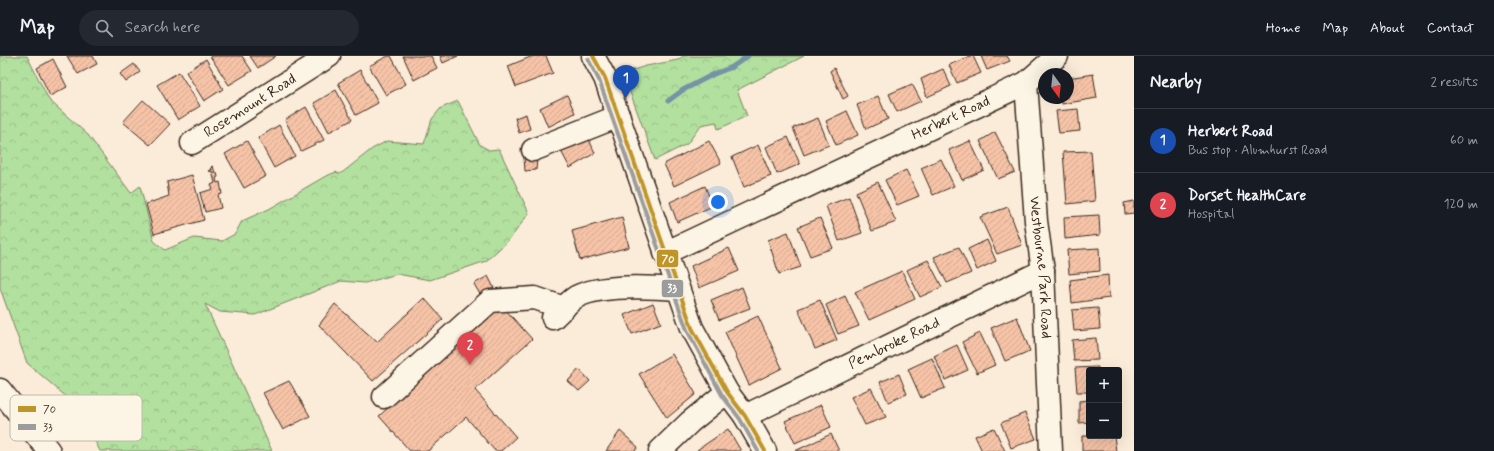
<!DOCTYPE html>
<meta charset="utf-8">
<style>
:root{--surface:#171b24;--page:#242831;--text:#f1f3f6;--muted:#9ea1a6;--line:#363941;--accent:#ea580c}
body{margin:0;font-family:Mynerve,sans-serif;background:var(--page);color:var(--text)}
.controls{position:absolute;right:12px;bottom:12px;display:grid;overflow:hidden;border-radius:4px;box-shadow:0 4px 16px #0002}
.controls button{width:36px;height:36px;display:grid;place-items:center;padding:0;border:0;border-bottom:1px solid var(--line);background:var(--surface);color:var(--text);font:20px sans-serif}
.compass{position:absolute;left:1038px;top:12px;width:36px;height:36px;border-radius:50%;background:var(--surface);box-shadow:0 4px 16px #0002;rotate:165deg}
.you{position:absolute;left:718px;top:146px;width:14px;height:14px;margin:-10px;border:3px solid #fff;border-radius:50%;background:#1a73e8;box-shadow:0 0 0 6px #1a73e833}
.badge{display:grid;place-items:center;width:26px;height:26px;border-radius:50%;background:var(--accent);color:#fff;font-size:13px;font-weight:700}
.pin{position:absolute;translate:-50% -33px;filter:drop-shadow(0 1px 2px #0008)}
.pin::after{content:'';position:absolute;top:21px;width:14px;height:12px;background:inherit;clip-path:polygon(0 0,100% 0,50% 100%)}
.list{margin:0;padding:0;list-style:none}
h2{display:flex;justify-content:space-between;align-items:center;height:52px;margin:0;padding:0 16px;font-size:17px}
h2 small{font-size:13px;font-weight:400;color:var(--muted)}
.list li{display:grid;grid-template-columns:26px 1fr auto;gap:12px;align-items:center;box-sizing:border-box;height:64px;padding:0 16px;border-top:1px solid var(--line)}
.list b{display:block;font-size:15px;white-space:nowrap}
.list p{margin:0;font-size:13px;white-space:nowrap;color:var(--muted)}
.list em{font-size:13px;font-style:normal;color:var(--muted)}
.icon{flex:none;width:22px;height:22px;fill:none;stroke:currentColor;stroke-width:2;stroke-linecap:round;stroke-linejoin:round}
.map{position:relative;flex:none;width:1134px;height:395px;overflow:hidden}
header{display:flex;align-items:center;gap:24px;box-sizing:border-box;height:56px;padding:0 20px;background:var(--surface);border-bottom:1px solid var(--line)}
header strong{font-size:19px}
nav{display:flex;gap:22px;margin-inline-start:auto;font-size:14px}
.search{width:280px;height:36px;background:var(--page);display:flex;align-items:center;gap:10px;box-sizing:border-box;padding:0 14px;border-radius:22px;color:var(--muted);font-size:15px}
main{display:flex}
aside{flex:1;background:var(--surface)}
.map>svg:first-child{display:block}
</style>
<header>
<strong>Map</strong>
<div class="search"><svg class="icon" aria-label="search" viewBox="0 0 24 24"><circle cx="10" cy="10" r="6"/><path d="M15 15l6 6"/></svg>Search here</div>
<nav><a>Home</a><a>Map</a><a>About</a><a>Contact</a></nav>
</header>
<main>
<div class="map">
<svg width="1134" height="395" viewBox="0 0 1134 395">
<defs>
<pattern id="forest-crowns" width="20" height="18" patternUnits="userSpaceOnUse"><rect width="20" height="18" fill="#b2e09f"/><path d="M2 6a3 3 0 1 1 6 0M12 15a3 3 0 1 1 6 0" fill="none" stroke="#9ac088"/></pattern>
<pattern id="building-hatch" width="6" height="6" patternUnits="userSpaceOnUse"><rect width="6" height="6" fill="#f6c3a7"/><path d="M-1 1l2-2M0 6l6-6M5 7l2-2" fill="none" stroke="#d4a88f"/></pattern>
</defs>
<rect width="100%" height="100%" fill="#fbebd9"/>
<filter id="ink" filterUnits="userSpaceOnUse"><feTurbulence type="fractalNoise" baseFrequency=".025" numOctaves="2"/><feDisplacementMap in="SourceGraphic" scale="8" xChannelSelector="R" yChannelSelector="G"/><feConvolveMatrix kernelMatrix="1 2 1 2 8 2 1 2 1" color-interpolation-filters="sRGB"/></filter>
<g filter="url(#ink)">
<!-- forest -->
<g fill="url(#forest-crowns)" stroke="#76855e">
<path d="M0,0H27L49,44L88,79L131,137L140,130L154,185L165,194L194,182L222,185L235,178L242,165L269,153L324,121L336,116L339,118L343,116L372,93L387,85L424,88L432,63L441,52L458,45L480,89L489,94L499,93L529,157L510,183L486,205L430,224L397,218L365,227L341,225L255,259L220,256L205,248L272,395H100L77,350L27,307L0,232Z"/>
<path d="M683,0H804L737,34L747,60L718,73L716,66L701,69L687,88L655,104L623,17L646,10L678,4Z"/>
</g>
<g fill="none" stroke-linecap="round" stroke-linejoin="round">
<!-- stream -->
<path stroke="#7593a4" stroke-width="5" d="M668,45L683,34L714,18L732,11L748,0"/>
</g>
<!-- building -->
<g fill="url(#building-hatch)" stroke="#3b2a1e">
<path d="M67,0H93L97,8L78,18Z"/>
<path d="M210,0H242L252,15L229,29Z"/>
<path d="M250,0H276L258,12Z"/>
<path d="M388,0H391L406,28L386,39L369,10Z"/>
<path d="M403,0H431L437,12L414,24Z"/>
<path d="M440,0H458L443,7Z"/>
<path d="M533,0H546L553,17L516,31L508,10Z"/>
<path d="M970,0H973L981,17L957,27L949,9Z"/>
<path d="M981,0H1007L1010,5L987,14Z"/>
<path d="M53,3L67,31L50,40L37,12Z"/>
<path d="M206,3L223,33L204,45L186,16Z"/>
<path d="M134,8L140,16L126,26L120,18Z"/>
<path d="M834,12L848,40L843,43L830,15Z"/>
<path d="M943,13L951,30L927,41L921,23Z"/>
<path d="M360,14L378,47L356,59L338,27Z"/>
<path d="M179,16L200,50L178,64L157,29Z"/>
<path d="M1093,18L1097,42L1062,48L1061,42H1068V22Z"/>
<path d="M912,28L921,45L897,56L889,38Z"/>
<path d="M336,34L352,64L329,76L314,47Z"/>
<path d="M567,39L575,57L548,71L540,52Z"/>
<path d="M878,40L888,63L866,73L857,49Z"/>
<path d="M143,44L170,68L150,89L123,66Z"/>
<path d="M306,51L324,84L301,95L285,64Z"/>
<path d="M1078,53L1080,75L1059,77L1056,55Z"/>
<path d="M847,55L858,79L836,89L826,65Z"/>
<path d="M526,58L530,73L519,77L515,62Z"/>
<path d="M818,62L829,89L804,99L793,72Z"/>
<path d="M279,69L295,100L274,112L258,82Z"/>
<path d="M995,76L1015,116L998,123L980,85Z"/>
<path d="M587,79L595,97L570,112L561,95Z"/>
<path d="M788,81L800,108L777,118L766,91Z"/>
<path d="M247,85L266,120L244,132L225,98Z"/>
<path d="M709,85L721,107L674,130L664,108Z"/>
<path d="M970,85L984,114L962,124L949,94Z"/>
<path d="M758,89L771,120L744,131L732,101Z"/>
<path d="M1091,95L1095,145L1067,148L1063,96Z"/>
<path d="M524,102L537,103L536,114L525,115Z"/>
<path d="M941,103L954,130L933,139L921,112Z"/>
<path d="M213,110L215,117H217L218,121L216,122L217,127L220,126L222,138L218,139L221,152L205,156L200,137L213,133L211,129L215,127L212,115L210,116L209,114H212L211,111Z"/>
<path d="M906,114L919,140L897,149L885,124Z"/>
<path d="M192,119L204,164L154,178L146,148L169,140L167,126Z"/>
<path d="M878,126L896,166L872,175L856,136Z"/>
<path d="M705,130L713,150L677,166L670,146Z"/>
<path d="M849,141L862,177L839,185L826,150Z"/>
<path d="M1134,145V157L1125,158L1124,147Z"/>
<path d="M1008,151L1022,189L997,198L980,161Z"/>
<path d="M1099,159L1100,179L1065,183L1064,161Z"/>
<path d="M622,161L629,191L580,204L572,175Z"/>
<path d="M820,162L833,192L810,200L798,171Z"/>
<path d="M788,176L801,211L779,218L768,184Z"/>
<path d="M987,184L996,205L977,214L968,193Z"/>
<path d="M959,191L971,217L947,227L934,201Z"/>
<path d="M729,192L739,215L699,232L691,210Z"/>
<path d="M1099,192L1100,215L1069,218L1067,194Z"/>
<path d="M928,204L942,231L920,241L907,214Z"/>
<path d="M902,215L915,243L869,264L855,236Z"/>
<path d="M1108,219L1109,242L1072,247L1070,224Z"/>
<path d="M488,220L494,232L481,240L474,228Z"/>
<path d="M742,231L750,252L719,264L711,244Z"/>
<path d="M845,240L859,270L838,278L826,249Z"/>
<path d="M424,242L443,263L373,325L319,269L335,248L377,286Z"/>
<path d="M820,244L837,284L815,293L798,253Z"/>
<path d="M653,247L661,267L632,278L624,259Z"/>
<path d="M502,250L532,283L475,334L516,381L501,395H495L466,361L428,395H410L379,360Z"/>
<path d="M1098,252L1100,273L1074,275L1072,254Z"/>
<path d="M758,260L782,312L749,329L725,276Z"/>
<path d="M1017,261L1030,295L1005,305L991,272Z"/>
<path d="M980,277L995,309L977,317L962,286Z"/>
<path d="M1096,282L1098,304L1074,305L1072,284Z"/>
<path d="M957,289L968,314L945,324L934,300Z"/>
<path d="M672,298L696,338L667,362L639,318Z"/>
<path d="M932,302L945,332L921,342L908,313Z"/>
<path d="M1098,311V314H1089V336H1077L1075,312Z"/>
<path d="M579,313L590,325L579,335L568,325Z"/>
<path d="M899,318L907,338L888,346L880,326Z"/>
<path d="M289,325L310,360L283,374L263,337Z"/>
<path d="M871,332L886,361L865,369L851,341Z"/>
<path d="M1089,344V366L1079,367V345Z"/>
<path d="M821,349L831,371L795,387L785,365Z"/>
<path d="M1025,357L1036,383L1011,392L1001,367Z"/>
<path d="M994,372L1005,395H982L975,380Z"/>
<path d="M728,373L741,395H698L697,394Z"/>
<path d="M620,375L638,391L635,395H606Z"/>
<path d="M831,378L839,395H795Z"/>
<path d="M1082,380H1114L1116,395H1082Z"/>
</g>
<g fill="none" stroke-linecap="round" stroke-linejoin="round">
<!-- minor casing -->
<g stroke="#3b2a1e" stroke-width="25">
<g id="minor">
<path d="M593,0L605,22L692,272L727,336L745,360L765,395"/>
<path id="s1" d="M1026,27L1036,165L1043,215L1051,395"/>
<path id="s2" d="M192,87L329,0"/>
<path d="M533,94L619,60"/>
<path id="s3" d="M665,197L1026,27L1057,0"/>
<path d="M553,262C560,256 568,246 576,241C600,228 651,231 678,233"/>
<path d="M0,334L49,395"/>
<path d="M384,341L490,245L535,242L564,252"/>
<path id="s4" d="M745,360L1043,215"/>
<path d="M660,395L690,366L727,336"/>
</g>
</g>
<!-- minor -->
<use href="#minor" stroke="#fcf5e5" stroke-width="22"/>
<!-- bus-1 casing -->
<g stroke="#fcf5e5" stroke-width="7">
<path id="bus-1" d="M593,0L605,22L692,272L727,336L745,360L765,395"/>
</g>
<!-- bus-2 casing -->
<g stroke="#fcf5e5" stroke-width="7">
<path id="bus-2" d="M588,3L599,24L687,274L722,339L740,363L758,395"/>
</g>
<!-- bus-1 -->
<use href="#bus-1" stroke="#bf952a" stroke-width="4"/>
<!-- bus-2 -->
<use href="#bus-2" stroke="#9d9c9c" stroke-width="4"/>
</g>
</g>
<g text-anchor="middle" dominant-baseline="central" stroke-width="4" stroke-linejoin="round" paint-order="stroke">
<!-- street labels -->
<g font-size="15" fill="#3b2a1e" stroke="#fcf5e5">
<text stroke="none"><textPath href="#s2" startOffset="69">Rosemount Road</textPath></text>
<text stroke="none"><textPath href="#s3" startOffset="316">Herbert Road</textPath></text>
<text stroke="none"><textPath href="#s1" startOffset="185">Westbourne Park Road</textPath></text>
<text stroke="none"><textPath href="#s4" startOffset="166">Pembroke Road</textPath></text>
</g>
</g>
<!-- legend -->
<rect x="10" y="339" width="132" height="46" rx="6" fill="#fcf5e5" stroke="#c2b8a9" stroke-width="1"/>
<rect x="18" y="350" width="18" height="6" fill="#bf952a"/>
<rect x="18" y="368" width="18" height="6" fill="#9d9c9c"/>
<g font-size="11" fill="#3b2a1e">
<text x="43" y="357">70</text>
<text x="43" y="375">33</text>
</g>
<g stroke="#fcf5e5" stroke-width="1.5">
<rect x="656" y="193" width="23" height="19" rx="4" fill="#bf952a"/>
<rect x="661" y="223" width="23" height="19" rx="4" fill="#9d9c9c"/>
</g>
<g font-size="11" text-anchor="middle" font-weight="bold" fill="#fff">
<text x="668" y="207">70</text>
<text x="672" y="236">33</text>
</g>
</svg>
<div class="controls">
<button>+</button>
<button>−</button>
</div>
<svg class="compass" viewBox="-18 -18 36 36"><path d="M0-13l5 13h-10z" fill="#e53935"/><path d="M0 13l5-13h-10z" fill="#9ea1a6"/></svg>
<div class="you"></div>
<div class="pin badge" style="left:626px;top:42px;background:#1a4fb4">1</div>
<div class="pin badge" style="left:470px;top:309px;background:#e0444e">2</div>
</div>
<aside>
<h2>Nearby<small>2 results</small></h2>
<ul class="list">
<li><span class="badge" style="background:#1a4fb4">1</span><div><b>Herbert Road</b><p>Bus stop · Alumhurst Road</p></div><em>60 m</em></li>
<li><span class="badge" style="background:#e0444e">2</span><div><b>Dorset HealthCare</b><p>Hospital</p></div><em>120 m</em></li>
</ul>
</aside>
</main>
